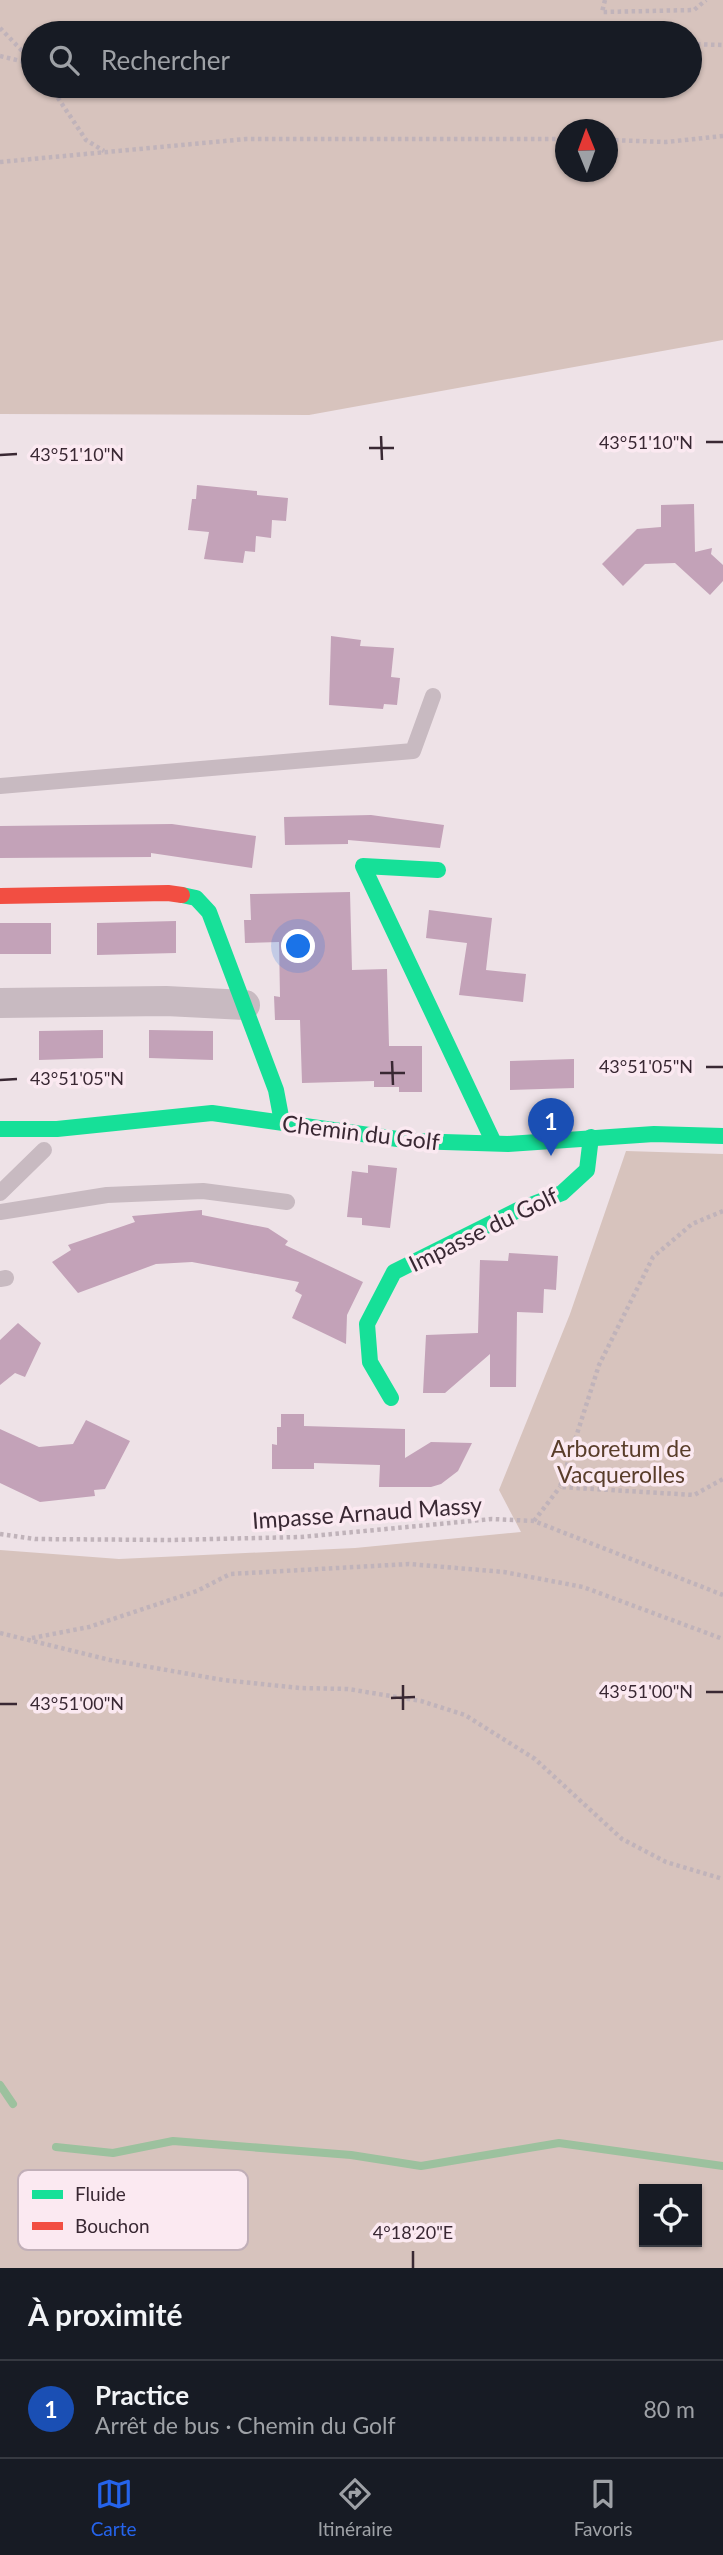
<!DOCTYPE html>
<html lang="fr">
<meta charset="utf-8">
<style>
:root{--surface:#171b24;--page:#20242c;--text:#f1f3f6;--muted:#9ea1a6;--line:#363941;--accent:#2563eb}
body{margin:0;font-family:Lato,sans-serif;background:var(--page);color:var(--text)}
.controls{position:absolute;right:21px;bottom:21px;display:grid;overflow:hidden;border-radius:0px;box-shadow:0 2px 5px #0004}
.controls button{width:63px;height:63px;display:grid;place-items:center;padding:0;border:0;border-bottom:2px solid var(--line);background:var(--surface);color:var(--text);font:35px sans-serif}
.compass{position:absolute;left:555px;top:119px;width:63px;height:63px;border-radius:50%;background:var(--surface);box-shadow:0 2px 5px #0004;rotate:359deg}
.you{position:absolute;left:299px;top:947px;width:24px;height:24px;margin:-18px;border:5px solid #fff;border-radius:50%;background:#1a73e8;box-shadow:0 0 0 10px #1a73e833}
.badge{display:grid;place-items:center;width:46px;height:46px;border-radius:50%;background:var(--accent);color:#fff;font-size:23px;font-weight:700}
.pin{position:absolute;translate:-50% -58px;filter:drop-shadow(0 2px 4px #0008)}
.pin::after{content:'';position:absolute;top:37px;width:24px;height:21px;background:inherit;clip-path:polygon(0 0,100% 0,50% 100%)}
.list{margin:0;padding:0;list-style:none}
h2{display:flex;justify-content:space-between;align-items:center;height:91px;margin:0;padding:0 28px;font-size:30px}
h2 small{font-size:23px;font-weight:400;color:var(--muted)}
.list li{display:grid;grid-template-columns:46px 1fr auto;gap:21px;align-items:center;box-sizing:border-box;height:98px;padding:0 28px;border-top:2px solid var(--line)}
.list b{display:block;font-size:26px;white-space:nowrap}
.list p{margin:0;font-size:23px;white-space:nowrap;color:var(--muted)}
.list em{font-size:23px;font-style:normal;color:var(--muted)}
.icon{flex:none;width:38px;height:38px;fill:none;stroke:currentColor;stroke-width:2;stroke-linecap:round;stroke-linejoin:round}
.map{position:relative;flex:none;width:723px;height:2268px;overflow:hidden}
.search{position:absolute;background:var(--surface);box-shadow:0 2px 5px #0004;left:21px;right:21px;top:21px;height:77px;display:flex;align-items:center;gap:18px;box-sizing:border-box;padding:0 24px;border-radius:38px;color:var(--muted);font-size:26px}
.sheet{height:189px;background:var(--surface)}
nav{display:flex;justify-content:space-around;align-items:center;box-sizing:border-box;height:98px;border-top:2px solid var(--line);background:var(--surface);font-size:19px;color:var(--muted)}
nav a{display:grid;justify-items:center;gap:4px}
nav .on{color:var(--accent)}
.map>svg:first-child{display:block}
</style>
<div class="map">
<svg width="723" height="2268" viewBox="0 0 723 2268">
<rect width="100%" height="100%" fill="#eee2e7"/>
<!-- green -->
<g fill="#d7c3bd" fill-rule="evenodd">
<path d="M0,0H723V340L309,415L0,414ZM33,33H690V86H33ZM566,130H608V172H566Z"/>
<path d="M626,1151L723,1154V2268H0V1550L119,1559L355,1548L521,1532L499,1490L570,1314ZM644,2189H697V2242H644Z"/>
</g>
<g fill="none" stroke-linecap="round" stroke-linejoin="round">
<!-- stream -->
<g stroke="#9cc19e" stroke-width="8">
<path d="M0,2085L13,2104"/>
<path d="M56,2147L113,2153L173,2141L351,2155L421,2166L559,2143L723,2166"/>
</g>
</g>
<!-- building -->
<g fill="#c3a2b8">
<path d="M197,485L257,491V495L288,498L286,521L272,520L271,538L256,536L255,552L245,551L243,563L204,559L209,532L188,530L192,499H196Z"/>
<path d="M694,504L695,552L712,548L711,554L723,565V581L710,595L675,563L645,564L623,586L602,564L637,529L661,527V505Z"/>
<path d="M331,636L361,640L360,646L394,648L391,677L400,678L397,705L384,704L383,709L329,705Z"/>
<path d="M371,815L444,825L440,848L348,840V844L285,845L284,817Z"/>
<path d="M172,824L256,836L252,868L151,853V857L0,858V826Z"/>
<path d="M350,892L352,970L387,969L389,1046H422V1092H399V1087H374V1081L302,1083L300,1020H275L274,996L280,997L279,942L245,943L244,920H251L250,894Z"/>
<path d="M429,910L492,918L486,970L526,974L523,1002L459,995L467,943L426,938Z"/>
<path d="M176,921V953L97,955V923Z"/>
<rect x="0" y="923" width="51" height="31"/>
<path d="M103,1030V1058L39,1060V1031Z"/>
<path d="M149,1030L213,1031V1060L149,1058Z"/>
<path d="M574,1059V1088L510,1090V1061Z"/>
<path d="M368,1165L397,1168L390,1228L362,1225V1218L347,1217L352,1171L368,1173Z"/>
<path d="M202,1210V1215L268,1228L288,1241L285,1245L363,1282L347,1315L346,1344L292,1318L302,1295L295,1291L299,1282L192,1262L156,1264L78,1293L52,1262L71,1250L68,1245L135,1222L132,1216Z"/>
<path d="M509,1253L558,1256L556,1290L544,1289L543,1313L517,1312L516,1387H490V1354L445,1393H423L426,1335L478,1333L480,1260L508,1261Z"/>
<path d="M18,1323L41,1343L25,1377L15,1373L0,1385V1340Z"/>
<path d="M281,1414H304V1426L405,1429V1458L431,1442L472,1443L458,1471L441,1484L431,1487H379L380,1465L314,1463V1469H272V1444L277,1445V1427H281Z"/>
<path d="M86,1420L130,1441L105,1489L94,1490L95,1496L40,1502L0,1483V1429L39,1447L73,1444Z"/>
</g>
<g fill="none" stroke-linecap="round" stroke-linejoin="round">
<!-- path -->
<g stroke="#c0b3ba" stroke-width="4.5" stroke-dasharray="3.5 3.5" stroke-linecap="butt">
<path d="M605,0L602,12L694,10L706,0"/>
<path d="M0,28L33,62"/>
<path d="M690,44L723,45"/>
<path d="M0,56L33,64"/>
<path d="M50,86L86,140L104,151"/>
<path d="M150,86L188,91L209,86"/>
<path d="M608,140L666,142L723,136"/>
<path d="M0,162L246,139H566"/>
<path d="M723,1211L692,1224L653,1257L599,1365L560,1487L694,1495L723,1479"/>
<path d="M534,1521L560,1487"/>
<path d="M0,1534L35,1539L170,1540L301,1537L492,1519L534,1521L723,1595"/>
<path d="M0,1633L110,1660L223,1680L300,1688L348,1689L421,1701L465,1715L535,1759L622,1839L666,1862L723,1879"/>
<path d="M32,1638L89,1627L197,1591L230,1574L409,1564L504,1572L583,1587L723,1639"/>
</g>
<!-- lane -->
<g stroke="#c8bac1" stroke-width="16">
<path d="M0,786L413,751L433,696"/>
<path d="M0,1193L44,1150"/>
<path d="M0,1212L107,1195L203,1191L287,1202"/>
<path d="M0,1279L6,1278"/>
</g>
<!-- street -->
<path stroke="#c8bac1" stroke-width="30" d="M0,1003L166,1001L245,1005"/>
<!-- fast -->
<g stroke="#16e098" stroke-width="16">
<path d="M438,870L363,866L494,1143"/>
<path d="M182,895L196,898L209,912L276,1090L282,1122"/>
<path d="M0,1129H57L212,1113L412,1141L508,1144L654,1134L723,1136"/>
<path d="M391,1398L370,1362L367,1324L394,1272L518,1210L562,1193L587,1170L591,1137"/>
</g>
<!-- jam -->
<path stroke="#f24e42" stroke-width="16" d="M0,896L168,893L182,895"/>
</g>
<!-- ticks -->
<path fill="none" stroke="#392833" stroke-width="2.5" d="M381,436L382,460M706,442H723M369,448H394M0,455L17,454M392,1061L393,1085M706,1067H723M380,1073H405M0,1080L17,1079M403,1685V1710M706,1692H723M391,1698L415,1697M0,1704H17M413,2251V2268"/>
<g text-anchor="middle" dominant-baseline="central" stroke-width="7" stroke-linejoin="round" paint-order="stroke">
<!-- street labels -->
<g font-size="23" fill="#392833" stroke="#fbe9f1">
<text transform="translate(361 1132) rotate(7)">Chemin du Golf</text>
<text transform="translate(483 1229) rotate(-26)">Impasse du Golf</text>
<text transform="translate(367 1512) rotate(-4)">Impasse Arnaud Massy</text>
</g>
<!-- park labels -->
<g font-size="23" fill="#593d2a" stroke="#fbe9f1">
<text x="621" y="1448">Arboretum de<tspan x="621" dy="26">Vacquerolles</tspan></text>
</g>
</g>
<!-- legend -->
<rect x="18" y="2170" width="230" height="80" rx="10" fill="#fbe9f1" stroke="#c1afb8" stroke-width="2"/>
<rect x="32" y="2190" width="31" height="9" fill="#16e098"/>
<rect x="32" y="2222" width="31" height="8" fill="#f24e42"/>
<g font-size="19" fill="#392833">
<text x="75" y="2201">Fluide</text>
<text x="75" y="2233">Bouchon</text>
</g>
<g font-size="18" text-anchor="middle" fill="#392833" stroke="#fbe9f1" stroke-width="7" stroke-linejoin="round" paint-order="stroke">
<text x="646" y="449">43°51'10"N</text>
<text x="77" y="461">43°51'10"N</text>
<text x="646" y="1073">43°51'05"N</text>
<text x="77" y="1085">43°51'05"N</text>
<text x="646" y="1698">43°51'00"N</text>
<text x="77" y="1710">43°51'00"N</text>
<text x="413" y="2239">4°18'20"E</text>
</g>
</svg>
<div class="controls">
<button><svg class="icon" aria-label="locate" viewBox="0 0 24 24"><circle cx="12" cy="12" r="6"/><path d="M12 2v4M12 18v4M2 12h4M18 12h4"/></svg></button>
</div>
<svg class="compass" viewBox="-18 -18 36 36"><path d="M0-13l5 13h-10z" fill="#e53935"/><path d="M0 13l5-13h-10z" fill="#9ea1a6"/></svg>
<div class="you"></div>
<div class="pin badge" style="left:551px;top:1156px;background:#1a4fb4">1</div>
<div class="search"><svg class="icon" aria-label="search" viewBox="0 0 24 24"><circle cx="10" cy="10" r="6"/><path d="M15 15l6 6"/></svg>Rechercher</div>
</div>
<section class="sheet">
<h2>À proximité<small></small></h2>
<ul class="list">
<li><span class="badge" style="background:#1a4fb4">1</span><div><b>Practice</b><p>Arrêt de bus · Chemin du Golf</p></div><em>80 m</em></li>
</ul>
</section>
<nav>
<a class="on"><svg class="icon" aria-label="map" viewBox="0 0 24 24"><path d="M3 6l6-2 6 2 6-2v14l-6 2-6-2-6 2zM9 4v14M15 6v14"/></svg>Carte</a>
<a><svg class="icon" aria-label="directions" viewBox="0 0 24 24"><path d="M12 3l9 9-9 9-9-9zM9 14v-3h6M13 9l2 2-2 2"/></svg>Itinéraire</a>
<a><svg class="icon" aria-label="saved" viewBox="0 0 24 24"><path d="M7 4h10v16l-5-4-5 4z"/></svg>Favoris</a>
</nav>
